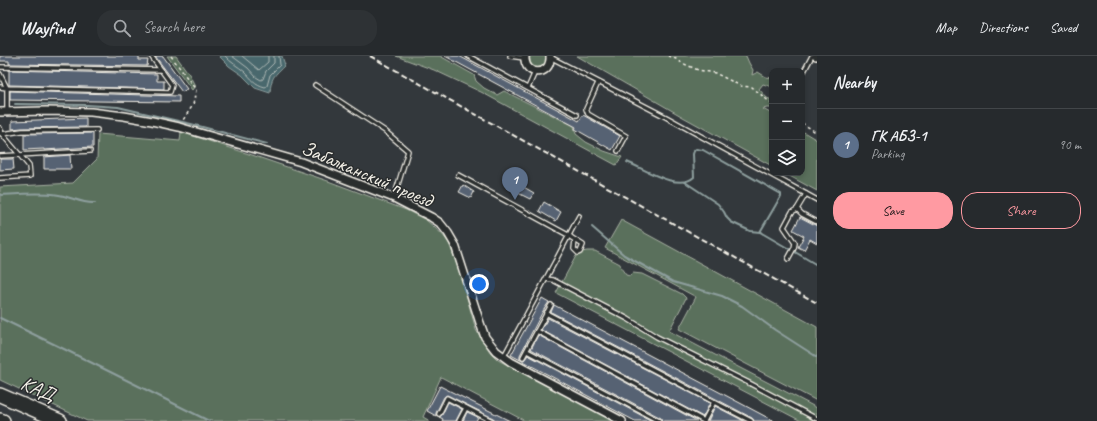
<!DOCTYPE html>
<meta charset="utf-8">
<style>
:root{--surface:#262a2d;--page:#2e3235;--text:#f1f3f6;--muted:#a4a7aa;--line:#424649;--accent:#ff9aa2}
body{margin:0;font-family:Caveat,sans-serif;background:var(--page);color:var(--text)}
.controls{position:absolute;right:12px;top:12px;display:grid;overflow:hidden;border-radius:8px;box-shadow:0 2px 6px #0003}
.controls button{width:36px;height:36px;display:grid;place-items:center;padding:0;border:0;border-bottom:1px solid var(--line);background:var(--surface);color:var(--text);font:20px sans-serif}
.you{position:absolute;left:479px;top:228px;width:14px;height:14px;margin:-10px;border:3px solid #fff;border-radius:50%;background:#1a73e8;box-shadow:0 0 0 6px #1a73e833}
.badge{display:grid;place-items:center;width:26px;height:26px;border-radius:50%;background:var(--accent);color:#fff;font-size:13px;font-weight:700}
.pin{position:absolute;translate:-50% -33px;filter:drop-shadow(0 1px 2px #0008)}
.pin::after{content:'';position:absolute;top:21px;width:14px;height:12px;background:inherit;clip-path:polygon(0 0,100% 0,50% 100%)}
.list{margin:0;padding:0;list-style:none}
h2{display:flex;justify-content:space-between;align-items:center;height:52px;margin:0;padding:0 16px;font-size:17px}
h2 small{font-size:13px;font-weight:400;color:var(--muted)}
.list li{display:grid;grid-template-columns:26px 1fr auto;gap:12px;align-items:center;box-sizing:border-box;height:72px;padding:0 16px;border-top:1px solid var(--line)}
.list b{display:block;font-size:15px;white-space:nowrap}
.list p{margin:0;font-size:13px;white-space:nowrap;color:var(--muted)}
.list em{font-size:13px;font-style:normal;color:var(--muted)}
.actions{display:flex;gap:8px;padding:12px 16px}
.actions a{flex:1;padding:9px 0;border:1px solid var(--accent);border-radius:16px;text-align:center;font-size:14px;color:var(--accent)}
.actions .main{background:var(--accent);color:#111}
.icon{flex:none;width:22px;height:22px;fill:none;stroke:currentColor;stroke-width:2;stroke-linecap:round;stroke-linejoin:round}
.map{position:relative;flex:none;width:817px;height:365px;overflow:hidden}
header{display:flex;align-items:center;gap:24px;box-sizing:border-box;height:56px;padding:0 20px;background:var(--surface);border-bottom:1px solid var(--line)}
header strong{font-size:19px}
nav{display:flex;gap:22px;margin-inline-start:auto;font-size:14px}
.search{width:280px;height:36px;background:var(--page);display:flex;align-items:center;gap:10px;box-sizing:border-box;padding:0 14px;border-radius:16px;color:var(--muted);font-size:15px}
main{display:flex}
aside{flex:1;background:var(--surface)}
.map>svg:first-child{display:block}
</style>
<header>
<strong>Wayfind</strong>
<div class="search"><svg class="icon" aria-label="search" viewBox="0 0 24 24"><circle cx="10" cy="10" r="6"/><path d="M15 15l6 6"/></svg>Search here</div>
<nav><a>Map</a><a>Directions</a><a>Saved</a></nav>
</header>
<main>
<div class="map">
<svg width="817" height="365" viewBox="0 0 817 365">
<rect width="100%" height="100%" fill="#33383c"/>
<filter id="ink" filterUnits="userSpaceOnUse"><feTurbulence type="fractalNoise" baseFrequency=".025" numOctaves="2"/><feDisplacementMap in="SourceGraphic" scale="8" xChannelSelector="R" yChannelSelector="G"/><feConvolveMatrix kernelMatrix="1 2 1 2 8 2 1 2 1" color-interpolation-filters="sRGB"/></filter>
<g filter="url(#ink)">
<!-- green -->
<g fill="#5a705c" stroke="#a7b0a2">
<path d="M167,0H176L189,18L195,30L192,34Z"/>
<path d="M396,0H440L474,19L476,25L484,32L497,39L504,35L574,70L576,78L586,86L604,95L622,101L616,109L481,36L434,14Z"/>
<path d="M530,0H546C549,15 528,17 530,0Z"/>
<path d="M577,0H746L749,7L753,14L752,19L758,16L766,21L772,22V31L763,28L759,33L767,42L772,44V52H767L763,53L772,58V110L683,61Z"/>
<path d="M802,75L817,84V135L784,117H802Z"/>
<path d="M181,76L252,99L328,125L406,154L426,164L442,178L449,187L460,217L476,274L490,296L498,304L614,365H525L441,321L423,361L430,365H87L0,324V131L73,127L97,103L98,78L180,85Z"/>
<path d="M621,164L817,271V345L679,273L696,241L605,192Z"/>
<path d="M587,195H595L620,208L621,212L626,219L630,220L633,217L642,218L682,238L686,242L669,275L817,352V365H801L556,237L576,200L582,196Z"/>
</g>
<!-- water -->
<path fill="#4a686d" stroke="#8e9f9e" d="M219,0H282L285,9C274,20 271,21 270,37L255,32L242,19L229,10Z"/>
<g fill="none" stroke-linecap="round" stroke-linejoin="round">
<!-- shore -->
<g stroke="#b0bab7" stroke-width="1">
<path d="M225,0C231,7 238,10 245,16C252,23 254,28 265,31L267,30L270,19L280,9L279,0"/>
<path d="M232,0L248,12L256,21L261,24L263,23L266,15L274,7V0"/>
<path d="M242,0L259,14L268,6V0"/>
</g>
<!-- stream -->
<g stroke="#8e9f9e" stroke-width="2">
<path d="M15,48L87,49L118,51L191,68L267,88"/>
<path d="M627,106C643,112 678,136 694,121L693,98L694,95L696,93L703,94L781,138V140L760,176"/>
<path d="M685,126L718,148L724,156L727,162L731,166L750,175L760,176L791,194"/>
<path d="M0,139C20,138 40,136 59,139C71,141 83,148 95,147"/>
<path d="M592,171L624,199L673,226L722,240L742,250L775,274L817,301"/>
<path d="M795,196L817,209"/>
<path d="M0,262L68,295L209,365"/>
</g>
</g>
<!-- building -->
<g fill="#576273" stroke="#f4f1e8">
<path d="M0,0H139V4H148L147,10L9,8V5H0Z"/>
<path d="M155,0H163L187,33L182,36Z"/>
<path d="M445,0H459L579,65L583,59L620,80L612,94L575,73L576,71Z"/>
<path d="M9,14L157,18V25H164V33L9,29Z"/>
<path d="M10,35L179,40V46L10,44Z"/>
<path d="M86,62V71L22,72L12,73V65Z"/>
<path d="M93,77V91L44,94V93L24,94V78Z"/>
<path d="M70,99L71,113H44V101Z"/>
<path d="M0,103H13L14,113L0,114Z"/>
<path d="M463,129L474,136L471,142L459,136Z"/>
<path d="M522,130L534,137L530,143L518,137Z"/>
<path d="M544,146L561,156L556,165L539,155Z"/>
<path d="M800,161L817,170V187L810,183L804,194L798,191L804,180L793,174Z"/>
<path d="M542,242L549,246L543,255L520,299V303L524,304L528,299L652,365H635L511,299Z"/>
<path d="M554,249L723,338L774,365H754L752,362L551,256Z"/>
<path d="M548,262L710,347L703,361L541,274Z"/>
<path d="M538,279L697,365H662L661,362L531,293Z"/>
<path d="M440,330L510,365H497L493,362L447,339L444,341L436,357V360L427,355Z"/>
<path d="M448,346L462,353L456,365H442L443,363L439,361L442,359Z"/>
<path d="M715,350L744,365H708Z"/>
<path d="M467,356L478,361L476,365H463Z"/>
</g>
<g fill="none" stroke-linecap="round" stroke-linejoin="round">
<!-- service casing -->
<g stroke="#f4f1e8" stroke-width="6">
<g id="service">
<path d="M468,0L577,59"/>
<path d="M510,0L524,2"/>
<path d="M550,1L666,61L817,144"/>
<path d="M0,11L161,14"/>
<path d="M0,18L7,32L170,36L172,29L151,0"/>
<path d="M802,19L812,0"/>
<path d="M598,27L586,53L588,58L626,80L618,95"/>
<path d="M315,29L385,75L408,95L394,142"/>
<path d="M0,31L7,32V56"/>
<path d="M528,32L535,16"/>
<path d="M0,72L2,78L29,110L30,120L0,122"/>
<path d="M0,77L2,78L22,75L97,74"/>
<path d="M0,100L90,95"/>
<path d="M458,119L568,179L572,182L583,189L580,196L578,197L574,193L575,184"/>
<path d="M797,153L802,158L817,166"/>
<path d="M788,203L794,192L795,187L784,171L792,156L797,153L806,138"/>
<path d="M546,223L553,224L628,263L657,281L751,328L817,363"/>
<path d="M546,257L714,346L704,365"/>
<path d="M537,275L704,365"/>
<path d="M527,295L659,365"/>
<path d="M504,300L557,202L579,160"/>
<path d="M523,301L551,249"/>
<path d="M714,346L751,365"/>
<path d="M439,358L447,342L492,365"/>
<path d="M459,365L466,352"/>
</g>
</g>
<!-- minor casing -->
<g stroke="#f4f1e8" stroke-width="10">
<g id="minor">
<path d="M525,0C523,21 552,21 550,0"/>
<path d="M816,0H817"/>
<path d="M0,56L46,55L91,56L124,60L152,65L179,71L301,106L394,142L431,161L440,167L448,177L455,189L480,267L485,281L496,295L511,306L622,365"/>
</g>
</g>
<!-- motorway casing -->
<g stroke="#f4f1e8" stroke-width="16">
<g id="motorway">
<path d="M0,339L60,365"/>
<path d="M0,364L3,365"/>
</g>
</g>
<!-- path -->
<g stroke="#f4f1e8" stroke-width="1.5" stroke-dasharray="3 3" stroke-linecap="butt">
<path d="M171,0L196,34L193,49L183,64"/>
<path d="M668,0L676,3L682,7L698,14L715,17L741,30L752,31L772,48"/>
<path d="M802,67L817,77"/>
</g>
<!-- service -->
<use href="#service" stroke="#2a2d2e" stroke-width="3.5"/>
<!-- minor -->
<use href="#minor" stroke="#2a2d2e" stroke-width="7"/>
<!-- motorway -->
<use href="#motorway" stroke="#2a2d2e" stroke-width="13"/>
<!-- rail -->
<path stroke="#f4f1e8" stroke-width="2" stroke-dasharray="6 3" stroke-linecap="butt" d="M370,0L817,247"/>
</g>
</g>
<g text-anchor="middle" dominant-baseline="central" stroke-width="3" stroke-linejoin="round" paint-order="stroke">
<!-- street labels -->
<g font-size="20" fill="#f4f1e8" stroke="#2a2d2e">
<text transform="translate(367 118) rotate(23)">Забалканский проезд</text>
<text transform="translate(38 333) rotate(24)">КАД</text>
</g>
</g>
</svg>
<div class="controls">
<button>+</button>
<button>−</button>
<button><svg class="icon" aria-label="layers" viewBox="0 0 24 24"><path d="M12 4l9 5-9 5-9-5zM3 14l9 5 9-5"/></svg></button>
</div>
<div class="you"></div>
<div class="pin badge" style="left:515px;top:144px;background:#5c6f8a">1</div>
</div>
<aside>
<h2>Nearby<small></small></h2>
<ul class="list">
<li><span class="badge" style="background:#5c6f8a">1</span><div><b>ГК АБЗ-1</b><p>Parking</p></div><em>90 m</em></li>
</ul>
<div class="actions"><a class="main">Save</a><a>Share</a></div>
</aside>
</main>
